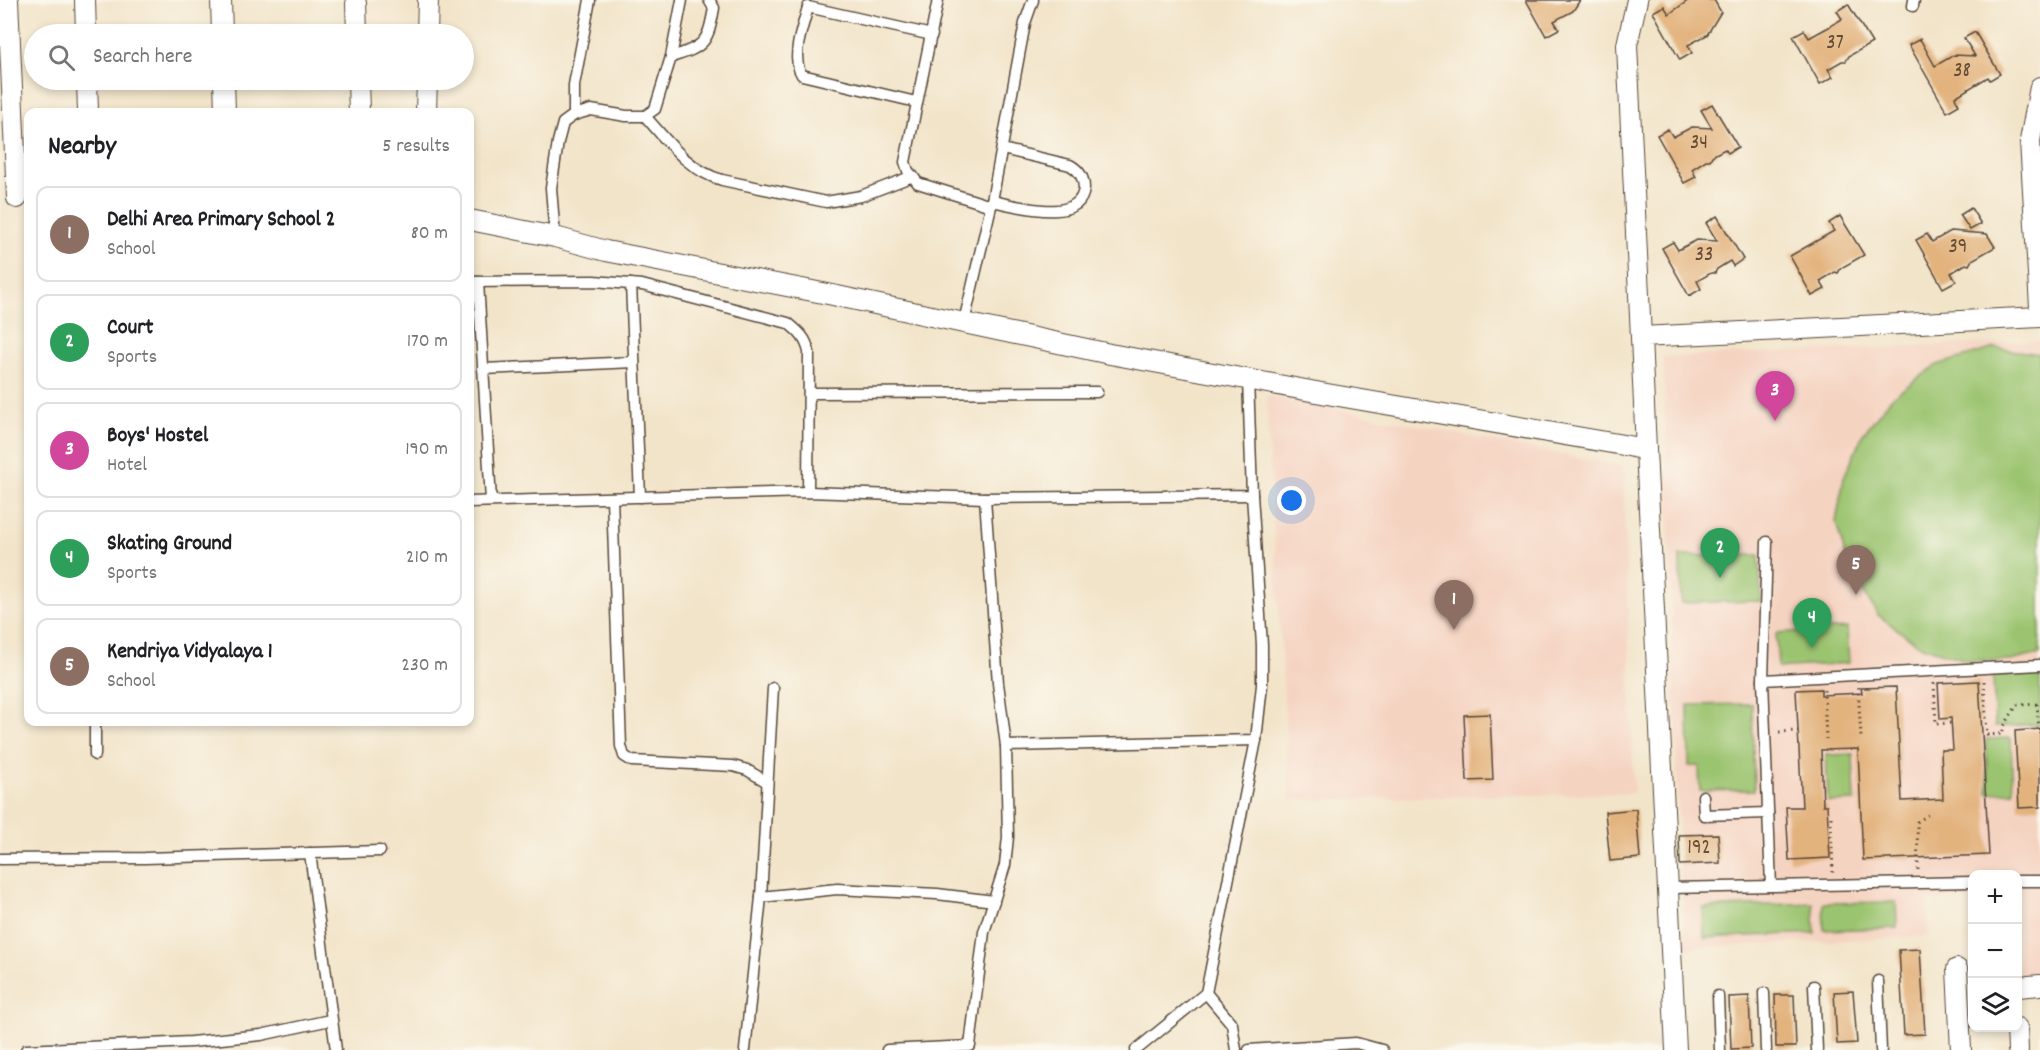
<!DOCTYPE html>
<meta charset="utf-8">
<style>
:root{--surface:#fff;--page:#f6f6f6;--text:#202124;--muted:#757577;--line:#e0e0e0;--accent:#b45309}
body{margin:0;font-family:Dekko,sans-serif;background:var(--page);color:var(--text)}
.controls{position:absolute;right:18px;bottom:18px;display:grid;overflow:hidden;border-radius:12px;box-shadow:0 3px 9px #0003}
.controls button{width:54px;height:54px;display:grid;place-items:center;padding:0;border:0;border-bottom:2px solid var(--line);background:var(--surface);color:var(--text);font:30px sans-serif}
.you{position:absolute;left:1292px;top:501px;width:21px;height:21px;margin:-15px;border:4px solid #fff;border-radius:50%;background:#1a73e8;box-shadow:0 0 0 9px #1a73e833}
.badge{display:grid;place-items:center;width:39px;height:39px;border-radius:50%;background:var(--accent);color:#fff;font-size:20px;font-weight:700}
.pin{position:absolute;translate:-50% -50px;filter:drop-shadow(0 2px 3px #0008)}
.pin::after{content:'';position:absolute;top:32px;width:21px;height:18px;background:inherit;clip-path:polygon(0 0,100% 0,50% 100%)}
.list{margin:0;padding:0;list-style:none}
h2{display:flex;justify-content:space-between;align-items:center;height:78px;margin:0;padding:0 24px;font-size:26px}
h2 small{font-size:20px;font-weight:400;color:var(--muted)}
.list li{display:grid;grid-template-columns:39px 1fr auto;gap:18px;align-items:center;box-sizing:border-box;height:96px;margin:0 12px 12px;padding:0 12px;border:2px solid var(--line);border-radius:12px}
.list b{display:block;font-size:22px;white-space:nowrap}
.list p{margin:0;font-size:20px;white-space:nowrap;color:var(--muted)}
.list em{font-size:20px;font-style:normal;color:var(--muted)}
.icon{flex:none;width:33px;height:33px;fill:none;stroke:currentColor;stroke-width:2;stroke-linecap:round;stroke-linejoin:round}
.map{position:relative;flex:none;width:2040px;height:1050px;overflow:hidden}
.search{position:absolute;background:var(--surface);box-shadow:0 3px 9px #0003;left:24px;top:24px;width:450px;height:66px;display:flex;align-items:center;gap:15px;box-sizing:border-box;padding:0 21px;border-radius:33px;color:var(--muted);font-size:22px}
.panel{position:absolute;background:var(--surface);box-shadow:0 3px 9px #0003;left:24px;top:108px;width:450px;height:618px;border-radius:12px}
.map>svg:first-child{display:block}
</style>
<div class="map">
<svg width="2040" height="1050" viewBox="0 0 2040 1050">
<rect width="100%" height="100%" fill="#fbf7ec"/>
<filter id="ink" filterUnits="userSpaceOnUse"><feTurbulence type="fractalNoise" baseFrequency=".0167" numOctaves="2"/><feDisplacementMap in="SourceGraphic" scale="12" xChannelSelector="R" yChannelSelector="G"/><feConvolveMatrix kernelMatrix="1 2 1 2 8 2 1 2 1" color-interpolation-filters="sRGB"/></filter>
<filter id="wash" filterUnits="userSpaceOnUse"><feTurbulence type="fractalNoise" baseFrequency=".008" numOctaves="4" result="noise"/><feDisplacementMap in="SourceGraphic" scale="24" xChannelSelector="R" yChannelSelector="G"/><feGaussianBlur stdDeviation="1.35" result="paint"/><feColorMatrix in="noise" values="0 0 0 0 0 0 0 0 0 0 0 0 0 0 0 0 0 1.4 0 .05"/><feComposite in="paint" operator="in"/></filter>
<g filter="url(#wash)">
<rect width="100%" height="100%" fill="#f2e4c9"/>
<!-- built -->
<g fill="#f5d3c1">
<path d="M2040,341V975L2018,977V874H1972V898L1927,901L1929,936L1685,948L1680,865L1720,863L1718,834L1679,835L1663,357Z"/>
<path d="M1266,395L1623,467L1634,793L1290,800Z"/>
</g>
<!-- green -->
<g fill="#9bc470" stroke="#6b7747" stroke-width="1.5">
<path d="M1995,348L2040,354V654L2010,661L1966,660L1919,645L1878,615L1849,569L1836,522L1844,477L1863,434L1892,397L1937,365Z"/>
<path d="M1759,555L1761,601L1681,603L1680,556Z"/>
<path d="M1847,628L1849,663L1778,668L1776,633Z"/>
<path d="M2040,673V724L1995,727L1993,675Z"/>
<path d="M1752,704L1754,790L1700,791L1699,766H1689L1688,705Z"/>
<path d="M2011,738L2013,792L1988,793L1986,739Z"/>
<path d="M1853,754L1855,801L1828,802L1826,755Z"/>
<path d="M1896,902L1897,928L1824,930L1823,903Z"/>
<path d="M1813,903L1815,933L1704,938L1703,908Z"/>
</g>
<g id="blocks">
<!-- building -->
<g fill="#e3b37e">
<path d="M1526,0H1580L1573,11L1554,21L1559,29L1546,36Z"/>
<path d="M1689,0H1714L1721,12L1707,35L1688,45L1692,53L1680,60L1653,12L1664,6L1669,14Z"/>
<path d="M1848,4L1872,43L1849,56L1846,61H1842L1828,69L1833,77L1820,84L1793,36L1804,30L1809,38L1827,28L1842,19L1837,11Z"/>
<path d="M1975,32L2000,74L1990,80L1988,77L1955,97L1959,105L1947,112L1909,45L1920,39L1935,66L1954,55L1975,56L1964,38Z"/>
<path d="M1712,104L1738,147L1728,153L1725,149L1712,156L1710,160H1706L1692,169L1696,177L1684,183L1657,135L1668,129L1673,137L1692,127L1712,128L1701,110Z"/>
<path d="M1971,208L1981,224L1970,230L1960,215Z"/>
<path d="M1717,216L1743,259L1733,266L1730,261L1717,269L1715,273H1711L1697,281L1701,289L1689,296L1662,248L1673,242L1678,250L1697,240L1717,241L1706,223Z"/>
<path d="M1840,216L1864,255L1841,268L1838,273L1835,272L1820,281L1825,289L1812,296L1790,256L1834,231L1829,223Z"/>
<path d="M1951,231L1987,234L1995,247L1972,260L1969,265L1966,264L1951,273L1956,281L1943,288L1916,240L1927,234L1932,242Z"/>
<path d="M1979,681L1989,855L1863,860L1858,749L1821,750L1823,805H1827L1830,858L1789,860L1786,807H1802L1796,690L1821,689V695L1862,693L1861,688L1896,687L1902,801L1943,799L1941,750H1953L1951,718L1940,719L1938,683Z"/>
<path d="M1490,714L1493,780L1467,781L1464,715Z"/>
<path d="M2040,729V807L2019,808L2015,731Z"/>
<path d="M1636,809L1640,858L1610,861L1605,812Z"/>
<path d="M1718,834L1720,863L1680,865L1679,835Z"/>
<path d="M1920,949L1925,1034L1904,1035L1899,950Z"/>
<path d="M1853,991L1857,1043L1837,1044L1834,992Z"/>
<path d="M1775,995H1794L1796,1047H1776Z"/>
<path d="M1749,996L1751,1048L1731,1049L1729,997Z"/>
</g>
</g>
</g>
<g filter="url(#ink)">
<use href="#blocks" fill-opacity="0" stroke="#564638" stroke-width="1.5"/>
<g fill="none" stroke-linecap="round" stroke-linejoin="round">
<!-- lane casing -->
<g stroke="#564638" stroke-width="13">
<g id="lane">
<path d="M938,0L905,162L908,171L918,183L991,206"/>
<path d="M1913,6L1914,0"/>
<path d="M671,57C705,47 708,42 714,8L709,0"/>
<path d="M916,102L802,75C790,57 803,27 808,7L932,35"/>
<path d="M574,115V85L590,0"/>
<path d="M645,116C667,141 689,171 722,180L826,202L861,196L913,176"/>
<path d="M992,201C1015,205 1081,226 1084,188C1084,178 1079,170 1070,165L1002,149"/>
<path d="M555,237L551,188L558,142L563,123L574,115L591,110L626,116H645L655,109L671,57L682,0"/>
<path d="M470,282L594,281L642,285L788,323C799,332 806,338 809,352L808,492"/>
<path d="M478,282L491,501"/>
<path d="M631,284L640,497"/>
<path d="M964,322L991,206L1025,23L1033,0"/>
<path d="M483,369L634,362"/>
<path d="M810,393L1097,392"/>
<path d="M612,498L621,746L624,756L632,761L733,766L747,770L767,782"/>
<path d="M470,502L808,492L985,498L1252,495L1248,378"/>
<path d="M1767,542L1763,680L1771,886"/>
<path d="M1763,680L2040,665"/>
<path d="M1006,746L1256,740L1262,685V645L1252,495"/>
<path d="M95,755V722"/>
<path d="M1703,796L1704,815L1768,813"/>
<path d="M310,853L336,1050"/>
<path d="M0,859L145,858L380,851"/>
<path d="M2018,881H2040"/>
<path d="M1669,888L1972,882"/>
<path d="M761,897L837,889L937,894L994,901"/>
<path d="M1878,981L1881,1050"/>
<path d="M1814,986L1817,1050"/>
<path d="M1764,993L1766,1050"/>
<path d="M1718,996L1720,1050"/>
<path d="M26,1050L191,1042L261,1035L330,1020"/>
<path d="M745,1050L761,897L773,688"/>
<path d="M887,1050L970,1046L984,932L1005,865L1008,837L1006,746L998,683L985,498"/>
<path d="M1136,1050L1206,993"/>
<path d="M1236,1050L1232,1024L1206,993L1256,740"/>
<path d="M1249,1050L1356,1043L1382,1050"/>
</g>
</g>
<!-- street casing -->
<g stroke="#564638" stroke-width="22">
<g id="street">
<path d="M8,0L17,198"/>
<path d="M85,0L86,34"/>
<path d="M221,0L222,34"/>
<path d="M1637,0L1627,45L1641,337"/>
<path d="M356,3L357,34"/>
<path d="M427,34L428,0"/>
<path d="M87,80L88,112"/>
<path d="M224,80L225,112"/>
<path d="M358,80L359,112"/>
<path d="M2040,87L2030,141L2040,307"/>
<path d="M426,112L427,80"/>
<path d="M470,220L555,237L606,251L828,294L1110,354L1327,394L1629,446L1646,450L1641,337L2040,317"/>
<path d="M1646,450L1676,1050"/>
<path d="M1957,969L1961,1050"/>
<path d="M2018,987L2040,985"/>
<path d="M2017,1028L2018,1050"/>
</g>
</g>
<!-- path -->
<g stroke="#564638" stroke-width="3" stroke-dasharray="1.5 4.5" stroke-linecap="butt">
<path d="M1984,681L1987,735L2002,734L2004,726L2017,705L2040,704"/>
<path d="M1934,683L1936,724L1951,723"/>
<path d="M1858,687L1861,737"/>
<path d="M1824,690L1826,739"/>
<path d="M2039,729L2037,704L2040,701"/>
<path d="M1779,732L1798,731"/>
<path d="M1831,817L1833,873"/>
<path d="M1918,870L1917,822L1928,815"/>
</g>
<!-- lane -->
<use href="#lane" stroke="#fff" stroke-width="10"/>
<!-- street -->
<use href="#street" stroke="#fff" stroke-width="20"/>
</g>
</g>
<g text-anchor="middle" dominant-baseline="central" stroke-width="5" stroke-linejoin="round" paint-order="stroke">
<!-- number labels -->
<g font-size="21" fill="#654c36">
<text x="1835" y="44">37</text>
<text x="1962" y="72">38</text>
<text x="1699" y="144">34</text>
<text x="1958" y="248">39</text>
<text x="1704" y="256">33</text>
<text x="1699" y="849">192</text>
</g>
</g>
</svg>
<div class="controls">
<button>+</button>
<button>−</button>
<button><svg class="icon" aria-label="layers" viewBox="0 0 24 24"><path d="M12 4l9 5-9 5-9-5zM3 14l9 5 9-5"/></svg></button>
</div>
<div class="you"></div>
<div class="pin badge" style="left:1454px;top:630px;background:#8d6e63">1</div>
<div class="pin badge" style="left:1720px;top:578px;background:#2e9e5b">2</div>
<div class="pin badge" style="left:1775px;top:421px;background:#d1479c">3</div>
<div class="pin badge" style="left:1812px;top:648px;background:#2e9e5b">4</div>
<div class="pin badge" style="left:1856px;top:595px;background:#8d6e63">5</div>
<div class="search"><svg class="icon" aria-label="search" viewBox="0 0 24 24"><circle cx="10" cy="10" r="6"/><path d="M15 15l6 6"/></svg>Search here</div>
<section class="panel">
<h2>Nearby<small>5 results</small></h2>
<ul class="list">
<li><span class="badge" style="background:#8d6e63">1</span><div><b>Delhi Area Primary School 2</b><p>School</p></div><em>80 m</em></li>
<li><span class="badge" style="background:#2e9e5b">2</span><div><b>Court</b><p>Sports</p></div><em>170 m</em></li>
<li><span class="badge" style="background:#d1479c">3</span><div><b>Boys' Hostel</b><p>Hotel</p></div><em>190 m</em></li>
<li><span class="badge" style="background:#2e9e5b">4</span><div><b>Skating Ground</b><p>Sports</p></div><em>210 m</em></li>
<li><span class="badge" style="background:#8d6e63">5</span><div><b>Kendriya Vidyalaya 1</b><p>School</p></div><em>230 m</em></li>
</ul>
</section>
</div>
